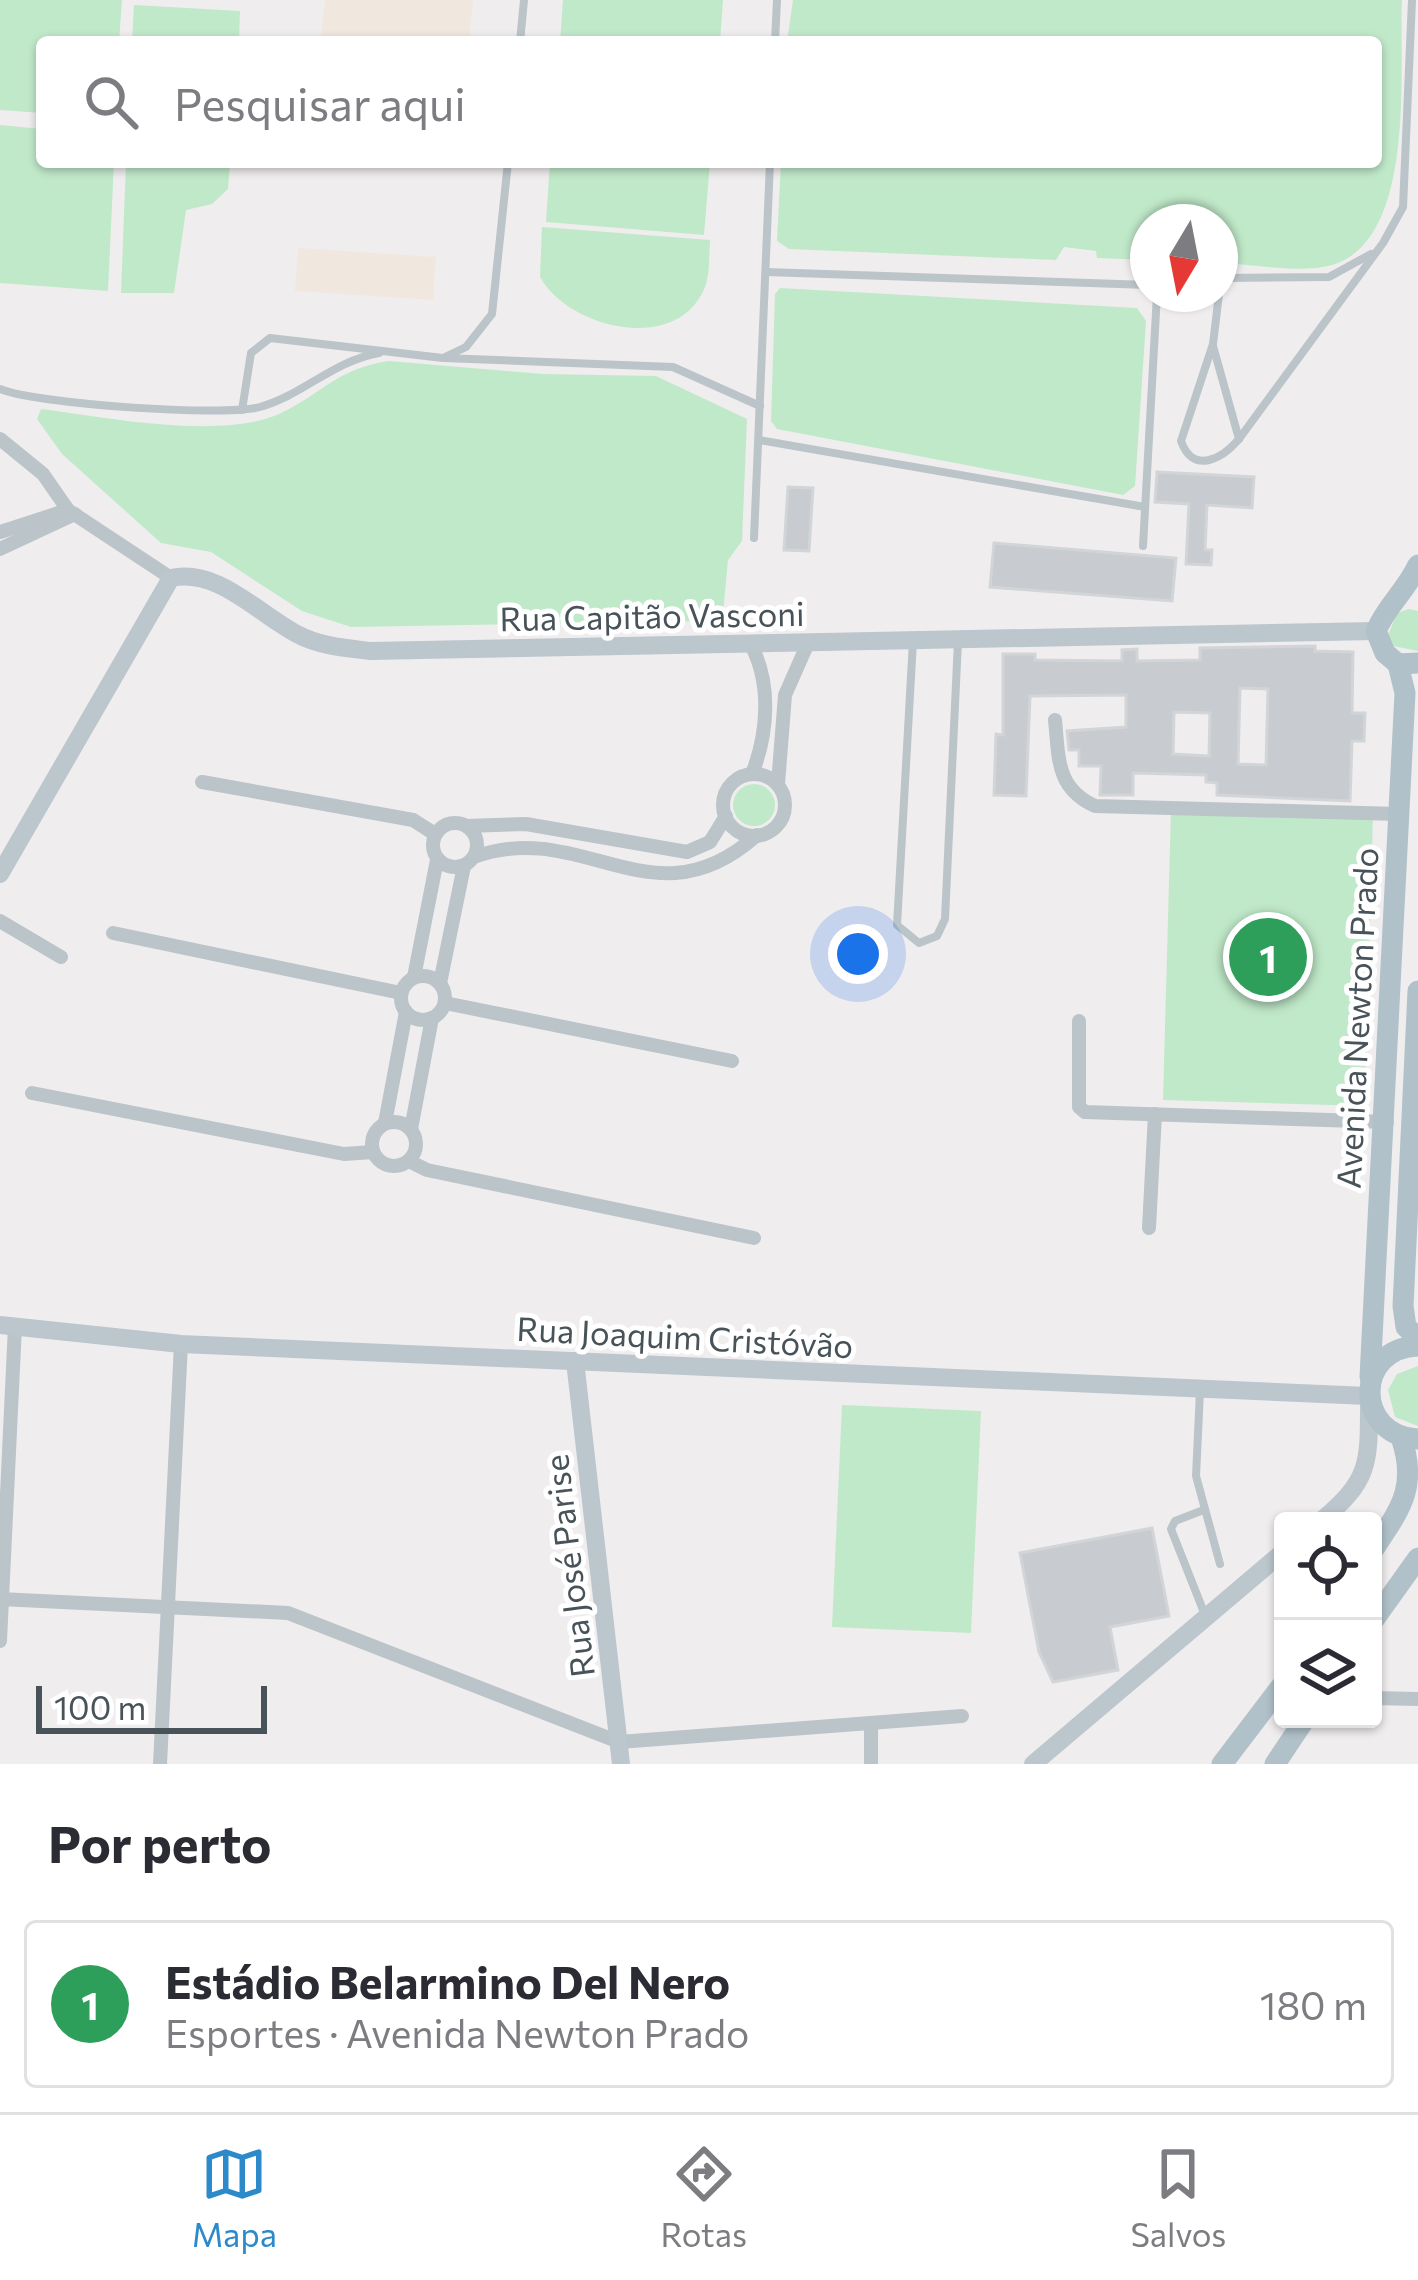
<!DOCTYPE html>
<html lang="pt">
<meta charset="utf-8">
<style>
:root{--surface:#fff;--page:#f2f2f3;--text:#2b2b33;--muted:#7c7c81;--line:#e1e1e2;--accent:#2c8acb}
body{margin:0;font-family:Commissioner,sans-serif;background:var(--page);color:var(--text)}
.controls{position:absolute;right:36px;bottom:36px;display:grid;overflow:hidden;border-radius:12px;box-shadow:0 3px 9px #0004}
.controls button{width:108px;height:108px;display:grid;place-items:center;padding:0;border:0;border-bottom:3px solid var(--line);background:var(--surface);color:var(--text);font:60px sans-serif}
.compass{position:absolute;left:1130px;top:204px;width:108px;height:108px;border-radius:50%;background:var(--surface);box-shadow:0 3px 9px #0004;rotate:190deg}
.scale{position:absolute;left:36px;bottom:30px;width:231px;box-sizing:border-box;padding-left:12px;border:6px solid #485359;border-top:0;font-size:33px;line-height:42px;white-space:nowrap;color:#485359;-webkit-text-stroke:9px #fff;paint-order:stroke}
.you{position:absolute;left:858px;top:954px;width:42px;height:42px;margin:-30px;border:9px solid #fff;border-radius:50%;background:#1a73e8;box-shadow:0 0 0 18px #1a73e833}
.badge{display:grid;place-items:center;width:78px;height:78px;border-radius:50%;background:var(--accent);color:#fff;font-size:39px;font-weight:700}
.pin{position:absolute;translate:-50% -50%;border:6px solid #fff;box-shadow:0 3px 12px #0006}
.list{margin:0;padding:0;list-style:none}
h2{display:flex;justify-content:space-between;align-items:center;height:156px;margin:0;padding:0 48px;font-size:51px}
h2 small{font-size:39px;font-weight:400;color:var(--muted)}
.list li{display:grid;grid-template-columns:78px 1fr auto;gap:36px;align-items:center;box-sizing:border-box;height:168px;margin:0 24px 24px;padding:0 24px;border:3px solid var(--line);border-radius:12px}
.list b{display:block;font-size:45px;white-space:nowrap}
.list p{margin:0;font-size:39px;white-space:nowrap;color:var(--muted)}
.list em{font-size:39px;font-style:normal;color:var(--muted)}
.icon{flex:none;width:66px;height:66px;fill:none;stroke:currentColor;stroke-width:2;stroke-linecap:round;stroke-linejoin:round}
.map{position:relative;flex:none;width:1418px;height:1764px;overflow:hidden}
.search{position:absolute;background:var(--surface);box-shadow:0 3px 9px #0004;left:36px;right:36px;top:36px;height:132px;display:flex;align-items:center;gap:30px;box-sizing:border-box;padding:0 42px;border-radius:12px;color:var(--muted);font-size:45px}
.sheet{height:348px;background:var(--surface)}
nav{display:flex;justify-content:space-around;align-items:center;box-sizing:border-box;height:168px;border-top:3px solid var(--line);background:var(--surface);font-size:33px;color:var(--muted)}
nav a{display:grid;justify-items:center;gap:6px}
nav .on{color:var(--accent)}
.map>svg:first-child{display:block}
</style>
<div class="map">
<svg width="1418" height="1764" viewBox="0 0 1418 1764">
<rect width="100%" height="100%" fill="#f0edee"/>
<!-- green -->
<g fill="#c0e9c9">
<path d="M0,0H122L119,42H42V113L0,110Z"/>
<path d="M563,0H723L720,42H560Z"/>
<path d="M793,0H1402C1399,69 1417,240 1332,265C1300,274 1254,264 1220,263V222H1148V260L1097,258L1096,251L1064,247L1056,260L789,249L777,241L781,162H1376V42H787Z"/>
<path d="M134,5L240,11L239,42H132Z"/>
<path d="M0,125L42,129V162H114L108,291L0,283Z"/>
<path d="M126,162H230L228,189L212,204L186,210L174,293H121Z"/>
<path d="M550,162H710L704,235L546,222Z"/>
<path d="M542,227L710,240C709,255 710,274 705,287C678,355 569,329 540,277Z"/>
<path d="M780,288L1137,308L1146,321L1135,486L1123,495L777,429L771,421L775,294Z"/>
<path d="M389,361L543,374L656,376L747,419L742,541L728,560L723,613L705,621L351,627L302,611L211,552L161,543L62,454L37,419L41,409C105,417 223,441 281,413C323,393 338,368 389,361Z"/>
<path d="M1409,609L1418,611V651L1393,646L1388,635L1397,613Z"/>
<circle cx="754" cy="805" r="21"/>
<path d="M1171,809L1373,814L1365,1106L1163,1100Z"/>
<path d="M1418,1366V1426L1395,1417L1388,1390L1397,1374Z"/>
<path d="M842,1405L981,1411L971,1633L832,1627Z"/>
</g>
<!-- sand -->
<g fill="#f0e8df">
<path d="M325,0H473L469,42H320Z"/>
<path d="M298,248L436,257L433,300L295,291Z"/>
</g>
<!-- building -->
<g fill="#c8cbcf" stroke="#d2d5d8" stroke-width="3" fill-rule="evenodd">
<path d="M1157,472L1254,477L1252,508L1207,505L1205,550H1212L1211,565L1186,564L1189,504L1155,502Z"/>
<path d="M788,487L813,488L809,551L784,550Z"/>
<path d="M994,543L1176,558L1172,601L990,587Z"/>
<path d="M1315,646V651L1353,652L1352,713H1365L1364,741H1352L1350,801L1217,795V783L1206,782V775L1172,774L1133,773V795H1100L1101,766H1079V750H1069L1067,731L1126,727V695L1030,696L1026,796L994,795L996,734L1003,735V654H1035V660L1122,661V650L1137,649V661L1200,660V648ZM1240,688L1268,689L1266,765L1238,764ZM1174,712L1210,713L1209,756L1173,754Z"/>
<path d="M1152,1528L1169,1616L1110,1627L1118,1670L1053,1682L1039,1652L1020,1553Z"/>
</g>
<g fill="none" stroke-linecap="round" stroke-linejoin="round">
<!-- lane -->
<g stroke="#bac4c9" stroke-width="8">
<path d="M520,42L524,0"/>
<path d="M775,42L777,0"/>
<path d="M766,272L1148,285"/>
<path d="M1220,278L1329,277L1371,254"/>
<path d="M1219,294L1213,344L1181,441C1193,475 1222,459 1239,439L1383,243L1403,207L1412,0"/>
<path d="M1213,346L1239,439"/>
<path d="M445,357L466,347L492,314L508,162"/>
<path d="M0,389C36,404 223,417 260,407C303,395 333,361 379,353"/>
<path d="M242,410L251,353L270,338L443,358L673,367L760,406"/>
<path d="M759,440L1145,507"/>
<path d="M754,538L770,162"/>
<path d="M1143,546L1157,294"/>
<path d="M913,641L897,925L919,943L937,936L945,919L958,641"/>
<path d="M1200,1391L1196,1476L1220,1564"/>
<path d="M1201,1511L1175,1521L1171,1529L1205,1615"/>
</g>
<!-- street -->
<g stroke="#bac4c9" stroke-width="14">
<path d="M0,439L43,474L68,510L171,578"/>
<path d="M0,532L68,510"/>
<path d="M0,549L75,514"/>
<path d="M750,643C772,683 768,733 752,774"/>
<path d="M1055,720C1059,759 1056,788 1095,806L1399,814"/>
<circle cx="754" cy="805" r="31"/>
<path d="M202,782L413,820L435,834"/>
<path d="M778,784L785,695L808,643"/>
<circle cx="455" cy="845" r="22"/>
<path d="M466,826L526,824L687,852L710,842L726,816"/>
<path d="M474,857C584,817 653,928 757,835"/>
<path d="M0,921L61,957"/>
<path d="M113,933L401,993"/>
<circle cx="423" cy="998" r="22"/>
<path d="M414,977L437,860"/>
<path d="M440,983L464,866"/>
<path d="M445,1003L732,1061"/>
<path d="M1079,1021V1107L1085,1112L1387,1122"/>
<path d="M32,1093L344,1154L373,1152"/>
<circle cx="394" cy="1144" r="22"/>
<path d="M385,1123L406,1012"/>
<path d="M411,1129L432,1018"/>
<path d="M409,1161L427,1170L754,1238"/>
<path d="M1149,1228L1155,1114"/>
<path d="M0,1599L288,1613L619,1742L962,1716"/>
<path d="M0,1641L15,1326"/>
<path d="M1373,1698L1418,1699"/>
<path d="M871,1723V1764"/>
<path d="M160,1764L181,1344"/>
</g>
<!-- secondary -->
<g stroke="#bbc6cd" stroke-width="18">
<path d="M0,874L171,578C218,568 257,613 297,634C319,646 345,648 370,651L1376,631"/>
<path d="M0,1325L181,1344L1368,1396"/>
<path d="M575,1361L621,1764"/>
<path d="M1321,1521C1370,1480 1369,1464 1369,1402"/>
<path d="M1033,1764L1283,1552"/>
</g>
<!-- primary -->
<g stroke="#b0c1c9" stroke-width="21">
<path d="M1418,565C1406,591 1387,605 1376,631L1385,653L1398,664L1418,663"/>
<path d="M1418,991L1403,1306L1406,1327L1418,1338"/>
<path d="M1418,1346C1354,1348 1354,1436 1418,1439"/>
<path d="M1370,1377L1405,693L1398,664"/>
<path d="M1373,1550C1401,1508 1418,1487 1401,1437"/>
<path d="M1373,1621L1418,1558"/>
<path d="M1222,1764L1283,1684"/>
<path d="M1275,1764L1305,1719"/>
</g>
</g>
<g text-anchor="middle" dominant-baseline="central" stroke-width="10" stroke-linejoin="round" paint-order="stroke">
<!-- street labels -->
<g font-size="33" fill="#485359" stroke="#fff">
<text transform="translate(652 615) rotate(-1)">Rua Capitão Vasconi</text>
<text transform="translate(1356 1018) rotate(-87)">Avenida Newton Prado</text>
<text transform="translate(685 1336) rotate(3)">Rua Joaquim Cristóvão</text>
<text transform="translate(568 1566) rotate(-97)">Rua José Parise</text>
</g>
</g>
</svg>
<div class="controls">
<button><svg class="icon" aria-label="locate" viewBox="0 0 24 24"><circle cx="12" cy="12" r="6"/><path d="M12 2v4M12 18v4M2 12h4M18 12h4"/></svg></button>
<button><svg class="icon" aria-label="layers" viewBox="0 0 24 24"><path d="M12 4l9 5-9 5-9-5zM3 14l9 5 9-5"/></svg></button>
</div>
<svg class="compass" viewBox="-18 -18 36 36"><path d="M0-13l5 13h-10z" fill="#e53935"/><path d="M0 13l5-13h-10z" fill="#7c7c81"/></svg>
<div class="scale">100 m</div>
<div class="you"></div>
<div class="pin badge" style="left:1268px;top:957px;background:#2e9e5b">1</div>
<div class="search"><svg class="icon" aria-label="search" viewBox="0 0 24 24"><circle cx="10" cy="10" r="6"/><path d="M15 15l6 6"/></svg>Pesquisar aqui</div>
</div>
<section class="sheet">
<h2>Por perto<small></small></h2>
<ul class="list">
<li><span class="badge" style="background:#2e9e5b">1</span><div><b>Estádio Belarmino Del Nero</b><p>Esportes · Avenida Newton Prado</p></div><em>180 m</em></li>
</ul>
</section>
<nav>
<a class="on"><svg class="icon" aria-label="map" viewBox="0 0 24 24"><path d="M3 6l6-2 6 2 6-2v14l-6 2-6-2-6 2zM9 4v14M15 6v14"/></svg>Mapa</a>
<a><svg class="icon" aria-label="directions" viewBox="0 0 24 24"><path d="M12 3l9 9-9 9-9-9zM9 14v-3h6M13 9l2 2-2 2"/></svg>Rotas</a>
<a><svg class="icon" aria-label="saved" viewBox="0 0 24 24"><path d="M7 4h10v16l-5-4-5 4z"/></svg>Salvos</a>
</nav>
